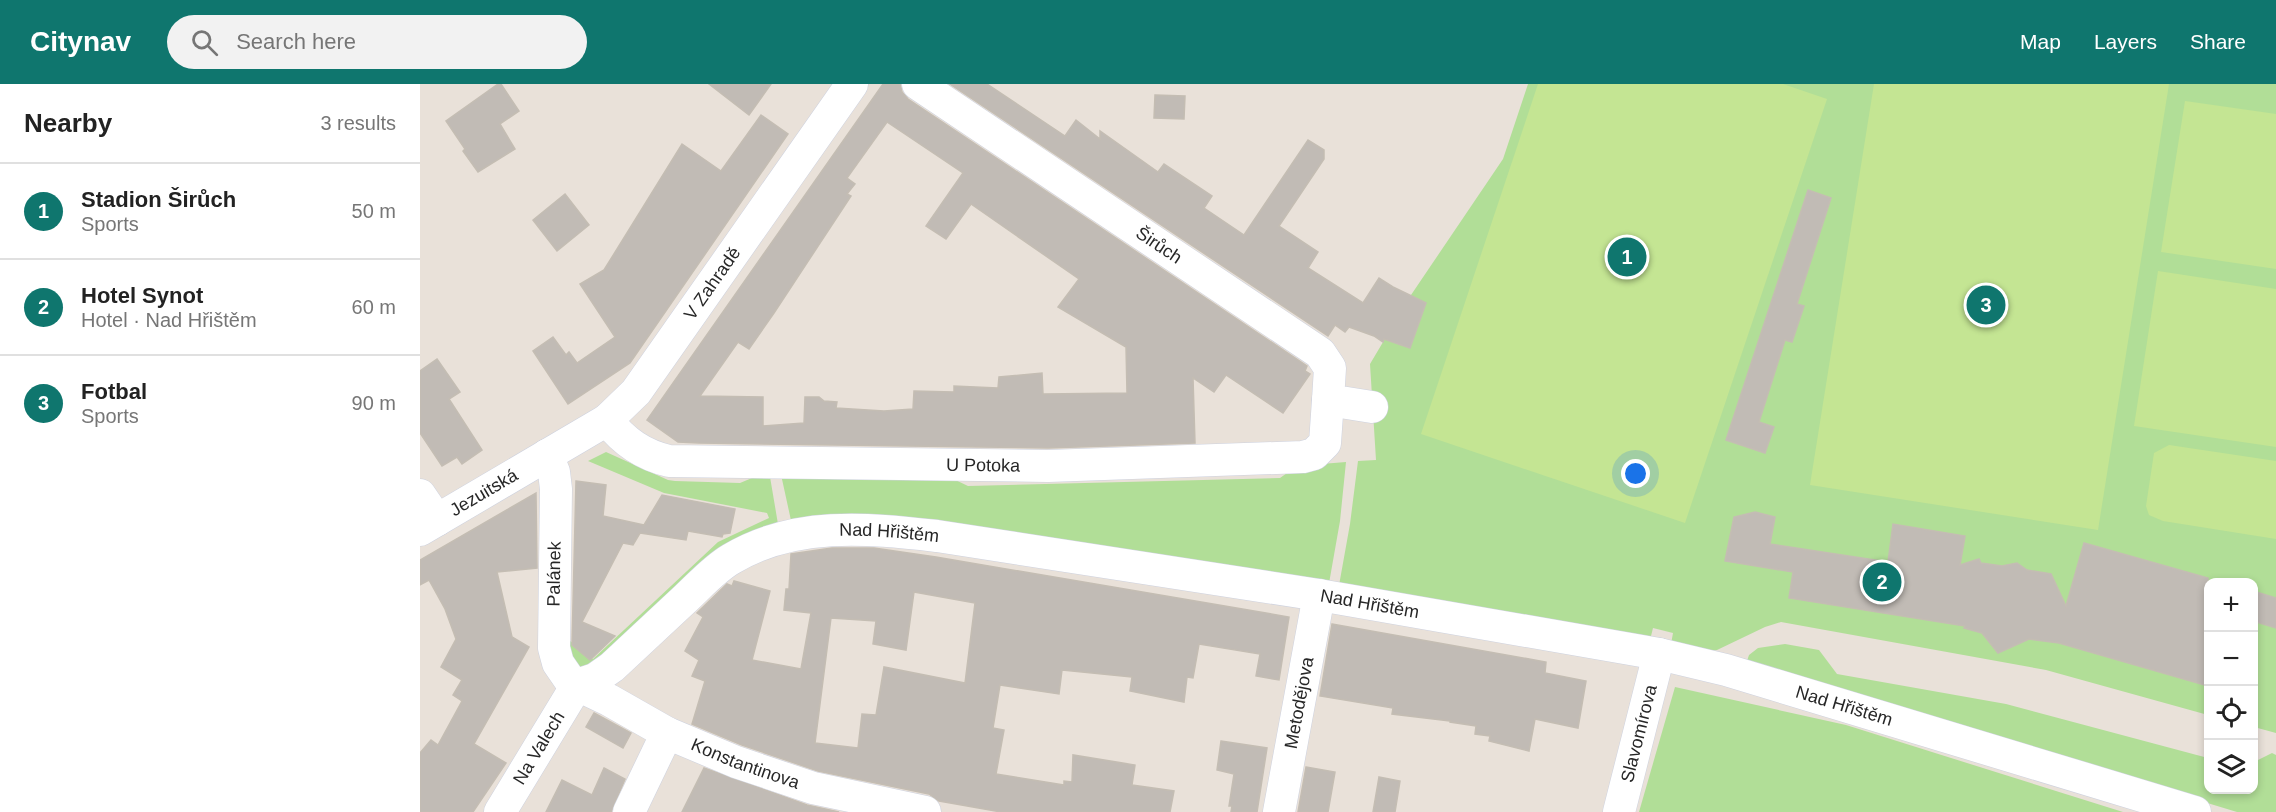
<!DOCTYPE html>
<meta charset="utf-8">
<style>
:root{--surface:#fff;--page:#f2f2f2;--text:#222;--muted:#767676;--line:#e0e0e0;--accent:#0f766e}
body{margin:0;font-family:Helvetica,sans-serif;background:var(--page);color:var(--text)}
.controls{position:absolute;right:18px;bottom:18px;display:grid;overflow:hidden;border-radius:12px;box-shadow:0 3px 9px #0003}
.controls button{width:54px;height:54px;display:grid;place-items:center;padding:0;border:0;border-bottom:2px solid var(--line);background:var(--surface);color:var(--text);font:30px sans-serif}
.you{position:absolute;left:1216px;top:390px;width:21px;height:21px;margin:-15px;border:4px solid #fff;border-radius:50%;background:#1a73e8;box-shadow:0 0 0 9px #1a73e833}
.badge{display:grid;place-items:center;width:39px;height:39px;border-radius:50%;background:var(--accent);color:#fff;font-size:20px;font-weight:700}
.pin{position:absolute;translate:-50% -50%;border:3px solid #fff;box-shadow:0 2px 6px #0006}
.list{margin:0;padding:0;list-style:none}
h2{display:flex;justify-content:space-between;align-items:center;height:78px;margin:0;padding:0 24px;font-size:26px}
h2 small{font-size:20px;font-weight:400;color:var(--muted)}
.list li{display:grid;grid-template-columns:39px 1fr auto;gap:18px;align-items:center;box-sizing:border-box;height:96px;padding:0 24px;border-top:2px solid var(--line)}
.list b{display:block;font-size:22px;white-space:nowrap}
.list p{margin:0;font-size:20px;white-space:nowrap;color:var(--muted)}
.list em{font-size:20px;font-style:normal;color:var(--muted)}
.icon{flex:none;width:33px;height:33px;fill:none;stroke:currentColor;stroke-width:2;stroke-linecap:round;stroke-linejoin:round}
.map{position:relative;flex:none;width:1856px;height:728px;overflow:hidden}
header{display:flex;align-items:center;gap:36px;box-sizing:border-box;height:84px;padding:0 30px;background:var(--accent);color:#fff}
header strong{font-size:28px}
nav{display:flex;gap:33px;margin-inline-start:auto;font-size:21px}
.search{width:420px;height:54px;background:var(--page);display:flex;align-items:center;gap:15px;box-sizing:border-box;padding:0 21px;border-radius:33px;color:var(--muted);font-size:22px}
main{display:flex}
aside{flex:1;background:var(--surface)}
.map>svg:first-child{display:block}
</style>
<header>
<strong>Citynav</strong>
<div class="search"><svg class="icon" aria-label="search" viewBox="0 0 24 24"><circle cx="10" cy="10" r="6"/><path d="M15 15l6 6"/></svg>Search here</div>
<nav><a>Map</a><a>Layers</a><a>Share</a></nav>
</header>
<main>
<aside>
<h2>Nearby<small>3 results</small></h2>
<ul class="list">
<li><span class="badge">1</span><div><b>Stadion Širůch</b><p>Sports</p></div><em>50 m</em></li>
<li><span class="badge">2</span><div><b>Hotel Synot</b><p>Hotel · Nad Hřištěm</p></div><em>60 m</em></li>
<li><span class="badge">3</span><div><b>Fotbal</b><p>Sports</p></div><em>90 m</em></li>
</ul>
</aside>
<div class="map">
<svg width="1856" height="728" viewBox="0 0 1856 728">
<rect width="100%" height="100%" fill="#e9e1d9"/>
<!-- green -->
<g fill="#b1de97">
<path d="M1108,0H1856V649L1834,643V499H1788V631L1626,586L1361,538L1345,543L1297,566L1288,567L1251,560L1253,549L1233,544L1230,556L918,507L930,440L938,377L956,376L950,280L991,211L1083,75Z"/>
<path d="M186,368L248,396L255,397L320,399L349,387L359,446L185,579L164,585L154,579L145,553L173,575L298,458L349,434L347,429L244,409L168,377Z"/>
<path d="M926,378L920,437L908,505L372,441L360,386L525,391L548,402L860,394L877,382Z"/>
<path d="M1365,560L1399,566L1417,590L1586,620L1788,674V706H1834V678L1852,669L1856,671V728H1817L1339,583L1327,577L1329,571L1338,564Z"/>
<path d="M1255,603L1426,641L1703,728H1219Z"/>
</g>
<!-- pitch -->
<g fill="#c4e593">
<path d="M1118,0H1363L1407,15L1265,439L1001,350Z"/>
<path d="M1454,0H1749L1678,446L1390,401Z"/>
<path d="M1765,17L1856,30V185L1741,168Z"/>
<path d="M1738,187L1856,205V363L1714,342Z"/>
<path d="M1749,361L1856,377V455L1743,437L1729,431L1726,422L1734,369Z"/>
</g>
<!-- building -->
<g fill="#c1bbb5" stroke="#c4bdb3" stroke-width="1.5" fill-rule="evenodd">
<path d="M78,0H81L99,27L80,40L95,65L58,88L43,67L45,65L26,37Z"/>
<path d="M289,0H351L329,31Z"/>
<path d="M463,0H480L482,8L488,15L887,282L885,287L890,290L863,329L806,291L794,308L773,294L775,359L628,364L279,359L258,358L227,336ZM467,38L543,89L506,142L526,155L551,120L659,195L638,223L706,263L707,309L623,310L622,289L579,293L578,304L534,302V308L494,307L493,325L464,327L416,324L417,318L404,317L399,313H385L384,339L343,342V313L280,312L318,258L329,265L354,229L431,112L427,110L435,100L427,94Z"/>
<path d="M530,0H567L645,52L656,36L680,55V47L738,88L744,80L792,112L784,124L824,151L888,56L904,66V75L859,142L898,168L888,184L943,219L959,194L973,203L1006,219L990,264L964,255L963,258L954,252L929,243L925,248L915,241L908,252Z"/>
<path d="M735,11L765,12L764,35L734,34Z"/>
<path d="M341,31L368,50L210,279L148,320L113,267L133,253L146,271L149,268L157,279L195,253L160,200L184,186L262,60L301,87Z"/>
<path d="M1388,106L1411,114L1377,220L1384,222L1372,258L1365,256L1339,338L1354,343L1345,369L1306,356Z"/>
<path d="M145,110L169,141L137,167L113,136Z"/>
<path d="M17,275L40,308L29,315L62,366L42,380L37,373L22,382L0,349V287Z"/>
<path d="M156,397L186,401L183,432L224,441L242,411L315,425L310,449L303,450L302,453L268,447L266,456L220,449L213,461L203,459L162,538L195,552L170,576L152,561Z"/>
<path d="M116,409L117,484L77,488L92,553L109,563L54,660L86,679L53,728H0V669L11,656L18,661L42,617L33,611L42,596L21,583L36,555L25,525L9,496L0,501V476Z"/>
<path d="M1335,428L1355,433L1350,460L1468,478L1473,440L1545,452L1540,481L1559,475L1561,479L1582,482L1597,479L1607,486L1631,490L1646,522L1664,459L1788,494V602L1639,559L1609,555L1578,569L1562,549L1544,544L1545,542L1369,514L1373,488L1305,477L1314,433Z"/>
<path d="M412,464H454L516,473L869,533L859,596L836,592L840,570L779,560L773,594L767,593L764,618L710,607L712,593L642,586L639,610L580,601L573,644L584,646L576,690L644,701V697L652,698L653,671L715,681L712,701L754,707L750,728H581L519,717L509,710L398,687L322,661L272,640L285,597L272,592L279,576L265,567L283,533L277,529L307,500L312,502L314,497L350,507L332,576L381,585L391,529L364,526L366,505H369L371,470ZM494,508L555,519L545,599L464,583L456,631L442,630L438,664L395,659L411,534L456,537L453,560L486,566Z"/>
<path d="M1833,507L1856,514V544L1833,537Z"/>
<path d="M912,540L1126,578L1125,589L1166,597L1158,644L1115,635L1109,667L1069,657L1070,652L1055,650L1056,642L1030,638V637L972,630L973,624L900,612Z"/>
<path d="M174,629L211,649L203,664L166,643Z"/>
<path d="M801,657L847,664L837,728H811L812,722H809L814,690L797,686Z"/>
<path d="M886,683L915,688L908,728H878Z"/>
<path d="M184,684L205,695L191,728H126L142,696L172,711Z"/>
<path d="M284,684L387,721L419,728H262Z"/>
<path d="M959,693L980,697L975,728H953Z"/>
</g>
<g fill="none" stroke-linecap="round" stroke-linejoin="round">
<!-- minor casing -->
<g stroke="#ced2df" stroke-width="33">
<g id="minor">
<path id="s1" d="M498,0L900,269L910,284L908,316L952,323"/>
<path id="s2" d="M187,336C204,358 223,371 249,377L628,382L883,373L894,370L905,359L908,316"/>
<path id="s3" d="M127,371L134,388L136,405L134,564L138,579L151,598L189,616L247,649L316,678L393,704L505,728"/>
<path d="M0,411L17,436"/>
<path id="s4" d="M0,446L187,336L216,308L432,0"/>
<path id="s5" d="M157,601L175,595L192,583C217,560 241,537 266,514C280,501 294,485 311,475C374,437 447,444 517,452L899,511L1239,570L1306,586L1775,728"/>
<path id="s6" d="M80,728L157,601"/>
<path d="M209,728L247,649"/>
<path id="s7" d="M859,728L899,511"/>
<path id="s8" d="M1199,728L1239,570"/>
</g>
</g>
<!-- minor -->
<use href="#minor" stroke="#fff" stroke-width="32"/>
</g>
<g text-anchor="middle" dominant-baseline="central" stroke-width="6" stroke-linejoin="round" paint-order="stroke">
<!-- street labels -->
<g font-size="18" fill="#272727" stroke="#fff">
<text stroke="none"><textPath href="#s1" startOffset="290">Širůch</textPath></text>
<text stroke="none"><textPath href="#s4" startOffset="390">V Zahradě</textPath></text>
<text stroke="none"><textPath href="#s2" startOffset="390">U Potoka</textPath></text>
<text stroke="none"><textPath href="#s4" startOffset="74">Jezuitská</textPath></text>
<text stroke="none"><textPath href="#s5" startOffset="364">Nad Hřištěm</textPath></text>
<text transform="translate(134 490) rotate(-89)">Palánek</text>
<text stroke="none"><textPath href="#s5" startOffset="850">Nad Hřištěm</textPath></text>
<text stroke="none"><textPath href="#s7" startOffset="111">Metodějova</textPath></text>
<text stroke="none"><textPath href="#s5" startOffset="1336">Nad Hřištěm</textPath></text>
<text stroke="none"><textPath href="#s8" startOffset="81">Slavomírova</textPath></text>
<text stroke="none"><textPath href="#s6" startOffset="75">Na Valech</textPath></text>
<text stroke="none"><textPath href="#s3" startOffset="426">Konstantinova</textPath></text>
</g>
</g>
</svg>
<div class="controls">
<button>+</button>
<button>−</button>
<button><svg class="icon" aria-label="locate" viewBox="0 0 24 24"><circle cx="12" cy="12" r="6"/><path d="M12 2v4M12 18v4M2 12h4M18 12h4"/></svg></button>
<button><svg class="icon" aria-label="layers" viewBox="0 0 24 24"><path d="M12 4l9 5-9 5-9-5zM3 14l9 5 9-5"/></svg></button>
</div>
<div class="you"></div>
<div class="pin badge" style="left:1207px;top:173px">1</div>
<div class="pin badge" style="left:1462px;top:498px">2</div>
<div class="pin badge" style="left:1566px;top:221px">3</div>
</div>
</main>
